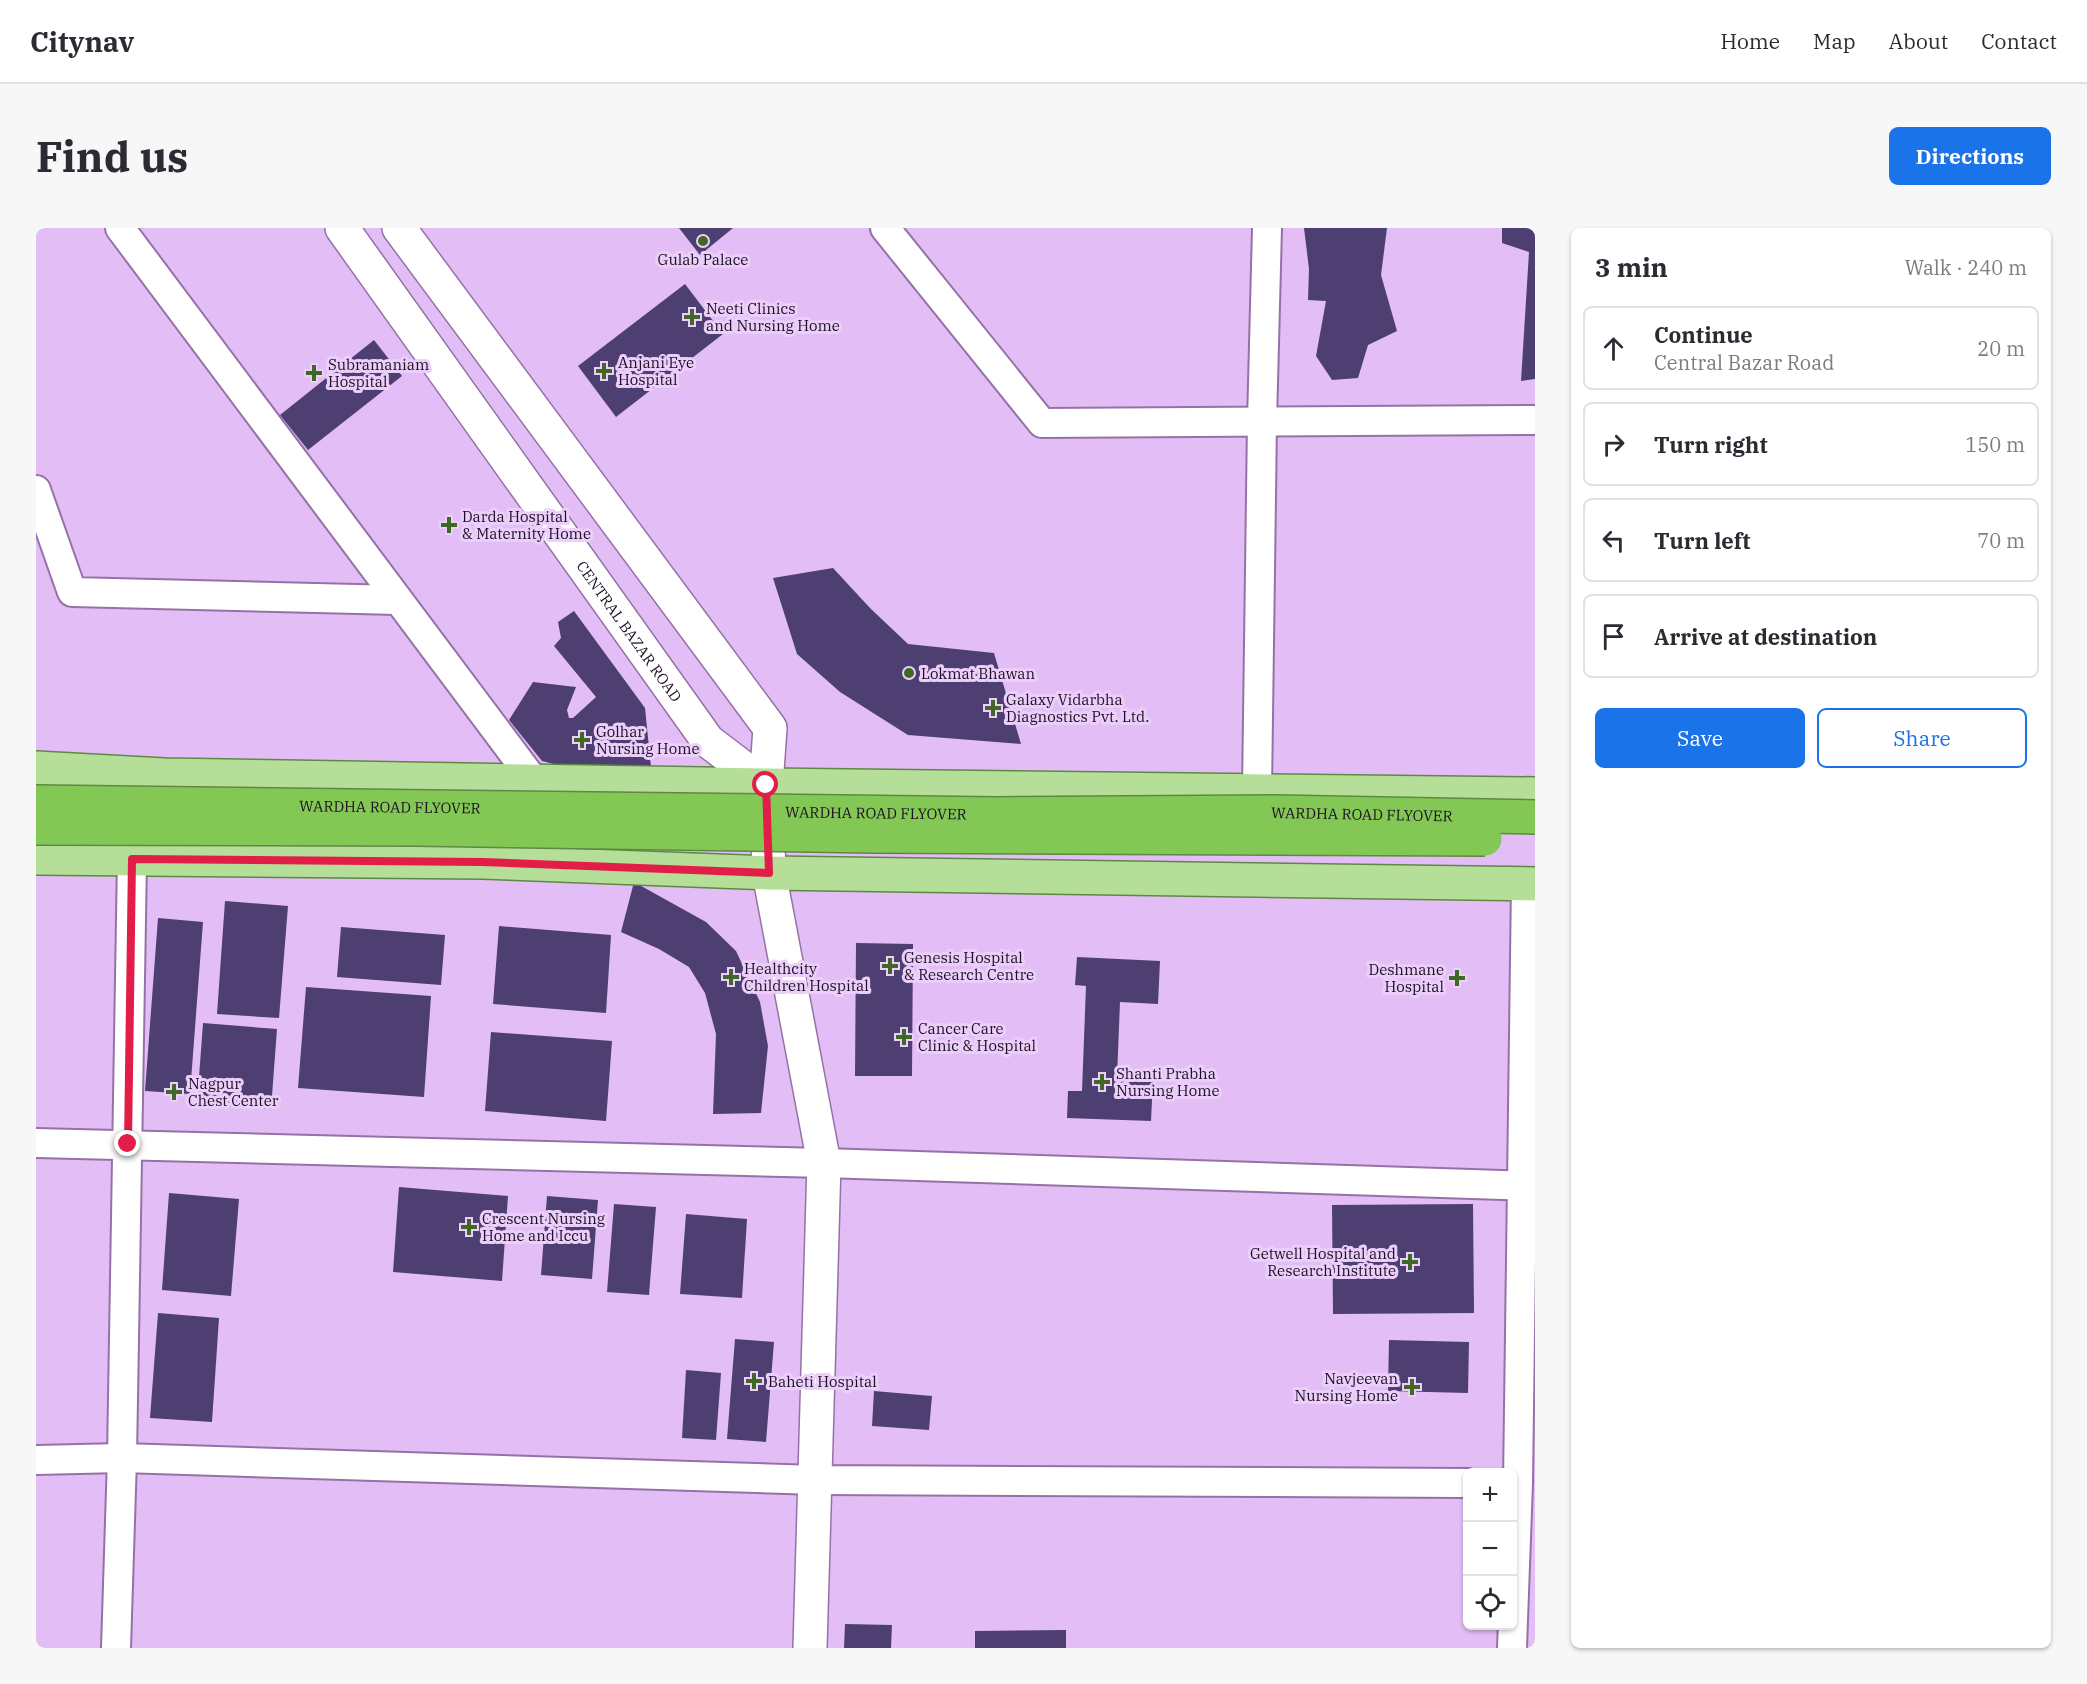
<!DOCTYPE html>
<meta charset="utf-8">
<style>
:root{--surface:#fff;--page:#f7f7f7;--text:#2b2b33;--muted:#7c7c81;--line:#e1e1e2;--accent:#1a73e8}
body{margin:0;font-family:"IBM Plex Serif",serif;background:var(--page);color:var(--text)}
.controls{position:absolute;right:18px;bottom:18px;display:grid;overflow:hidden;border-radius:9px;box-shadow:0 2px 4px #0004}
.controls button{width:54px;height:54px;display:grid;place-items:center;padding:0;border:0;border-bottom:2px solid var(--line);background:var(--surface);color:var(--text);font:30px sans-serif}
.stop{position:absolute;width:18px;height:18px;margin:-14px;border:4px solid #e11d48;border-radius:50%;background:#fff}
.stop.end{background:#e11d48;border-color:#fff;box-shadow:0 2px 6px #0008}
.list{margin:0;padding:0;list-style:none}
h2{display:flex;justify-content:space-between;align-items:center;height:78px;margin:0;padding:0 24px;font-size:26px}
h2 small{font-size:20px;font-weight:400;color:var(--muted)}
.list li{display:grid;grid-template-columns:39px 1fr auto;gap:18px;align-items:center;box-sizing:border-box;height:84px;margin:0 12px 12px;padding:0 12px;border:2px solid var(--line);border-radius:9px}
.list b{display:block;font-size:22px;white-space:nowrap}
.list p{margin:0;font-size:20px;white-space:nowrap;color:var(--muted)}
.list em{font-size:20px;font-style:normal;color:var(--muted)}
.actions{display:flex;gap:12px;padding:18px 24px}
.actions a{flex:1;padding:14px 0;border:2px solid var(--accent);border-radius:9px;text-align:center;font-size:21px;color:var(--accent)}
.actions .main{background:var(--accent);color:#fff}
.icon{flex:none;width:33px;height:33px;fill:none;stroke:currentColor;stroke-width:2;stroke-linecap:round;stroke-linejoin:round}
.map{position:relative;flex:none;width:1499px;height:1420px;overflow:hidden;border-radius:9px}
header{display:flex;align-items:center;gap:36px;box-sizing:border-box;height:84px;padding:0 30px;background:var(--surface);border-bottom:2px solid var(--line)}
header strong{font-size:28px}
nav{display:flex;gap:33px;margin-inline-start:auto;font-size:21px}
.intro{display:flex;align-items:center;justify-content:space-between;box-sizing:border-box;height:144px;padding:0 36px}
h1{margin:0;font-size:42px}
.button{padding:15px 27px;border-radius:9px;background:var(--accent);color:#fff;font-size:21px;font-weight:700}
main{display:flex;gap:36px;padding:0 36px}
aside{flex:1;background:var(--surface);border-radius:9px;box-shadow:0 2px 4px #0004}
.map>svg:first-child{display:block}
</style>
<header>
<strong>Citynav</strong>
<nav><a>Home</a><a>Map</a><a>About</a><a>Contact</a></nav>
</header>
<div class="intro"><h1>Find us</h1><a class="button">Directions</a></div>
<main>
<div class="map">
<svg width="1499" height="1420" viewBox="0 0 1499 1420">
<rect width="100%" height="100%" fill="#e3bdf5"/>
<!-- building -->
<g fill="#4d3f72">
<path d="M643,0H697L664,27Z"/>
<path d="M1268,0H1351L1345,47L1361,103L1332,117L1322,150L1296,152L1280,128L1290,73L1272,72L1273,41Z"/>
<path d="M1466,0H1499V151L1485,153L1493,24L1466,15Z"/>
<path d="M649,56L687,106L580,189L542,138Z"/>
<path d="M338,112L366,148L272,222L244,187Z"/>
<path d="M797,340L834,380L872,416L958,425L985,516L872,507L804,464L761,426L737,350Z"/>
<path d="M538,383L609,480L615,539L560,547L506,533L473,492L497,454L540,459L531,482L533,490H537L560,469L518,418L525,410L522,394Z"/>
<path d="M598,654L670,694L700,723L724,774L732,818L725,885L677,886L680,806L669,765L653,739L623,721L585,704Z"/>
<path d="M189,673L252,678L243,790L181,786Z"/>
<path d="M122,690L167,694L154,866L109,863Z"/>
<path d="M463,698L575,707L570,785L457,776Z"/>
<path d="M305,699L409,707L405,757L301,749Z"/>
<path d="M820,715L877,716L876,848H819Z"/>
<path d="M1041,729L1124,733L1122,776L1084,774L1081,850L1117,852L1115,893L1031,890L1032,863H1046L1050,758L1039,757Z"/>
<path d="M270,759L395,768L388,869L262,860Z"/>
<path d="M167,795L241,801L235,881L161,876Z"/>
<path d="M455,804L576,813L570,893L449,883Z"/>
<path d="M363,959L472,968L466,1053L357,1044Z"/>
<path d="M133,965L203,971L195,1068L126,1062Z"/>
<path d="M511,968L562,972L556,1051L505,1047Z"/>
<path d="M578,976L620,979L613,1067L571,1064Z"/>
<path d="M1437,976L1438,1085L1297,1086L1296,977Z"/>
<path d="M650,986L711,991L706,1070L644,1066Z"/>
<path d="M122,1085L183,1090L176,1194L114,1190Z"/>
<path d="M699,1111L738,1114L730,1214L691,1211Z"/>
<path d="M1353,1112L1433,1114L1432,1165L1352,1163Z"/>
<path d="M650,1142L685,1145L680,1212L646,1210Z"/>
<path d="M838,1163L896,1168L893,1202L836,1198Z"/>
<path d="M809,1396L856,1397L855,1420H808Z"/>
<path d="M1030,1402V1420H939V1403Z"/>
</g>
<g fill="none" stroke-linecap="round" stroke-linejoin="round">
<!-- street casing -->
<g stroke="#9572a5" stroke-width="32">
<g id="street">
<path d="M84,0L498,553"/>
<path d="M849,0L1006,195L1499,192"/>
<path d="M0,262L36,364L362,372"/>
<path d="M1221,563L1226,194L1231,0"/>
<path d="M0,915L788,935L1499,958"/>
<path d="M0,1232L86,1230L780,1252L1432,1255"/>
<path d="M80,1420L86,1230L96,631"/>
<path d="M1476,1420L1482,1255L1490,656"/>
</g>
</g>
<!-- secondary casing -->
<g stroke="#9572a5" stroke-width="36">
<g id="secondary">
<path id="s1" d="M306,0L672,513L730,557"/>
<path d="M363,0L734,500L730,557L733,645L788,935L774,1420"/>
</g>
</g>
<!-- primary casing -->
<g stroke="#5f8844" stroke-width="36">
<g id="primary">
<path d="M0,540L128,547L730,557L1499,566"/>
<path d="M0,630L446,634L733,645L1499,656"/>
</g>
</g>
<!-- street -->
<use href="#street" stroke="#fff" stroke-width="28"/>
<!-- secondary -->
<use href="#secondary" stroke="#fff" stroke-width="33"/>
<!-- primary -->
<use href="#primary" stroke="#b5de99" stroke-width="33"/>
<!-- highway-bridge casing -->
<g stroke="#5f8844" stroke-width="36" stroke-linecap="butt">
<g id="highway-bridge">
<path id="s2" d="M0,574L962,586L1240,584L1499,589"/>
<path d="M0,600L380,601L837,608L1449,611"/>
</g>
</g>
<!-- highway-bridge -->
<use href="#highway-bridge" stroke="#83c855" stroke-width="33"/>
</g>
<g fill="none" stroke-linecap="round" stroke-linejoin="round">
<!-- route -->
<path stroke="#e11d48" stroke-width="8" d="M92,916L96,631L446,634L733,645L730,557"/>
</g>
<!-- markers -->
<g fill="#406824" stroke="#eccefa" stroke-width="2">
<circle cx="667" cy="13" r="6"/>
<path d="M653 80h6v6h6v6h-6v6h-6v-6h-6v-6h6z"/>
<path d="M565 134h6v6h6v6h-6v6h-6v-6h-6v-6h6z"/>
<path d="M275 136h6v6h6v6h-6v6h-6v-6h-6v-6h6z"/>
<path d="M410 288h6v6h6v6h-6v6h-6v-6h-6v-6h6z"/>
<circle cx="873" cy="445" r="6"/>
<path d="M954 471h6v6h6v6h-6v6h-6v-6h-6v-6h6z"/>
<path d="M543 503h6v6h6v6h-6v6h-6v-6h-6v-6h6z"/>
<path d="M851 729h6v6h6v6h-6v6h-6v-6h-6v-6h6z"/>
<path d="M692 740h6v6h6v6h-6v6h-6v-6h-6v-6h6z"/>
<path d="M1418 741h6v6h6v6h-6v6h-6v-6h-6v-6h6z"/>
<path d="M865 800h6v6h6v6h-6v6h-6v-6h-6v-6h6z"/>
<path d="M1063 845h6v6h6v6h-6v6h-6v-6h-6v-6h6z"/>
<path d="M135 855h6v6h6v6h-6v6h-6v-6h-6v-6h6z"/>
<path d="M430 990h6v6h6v6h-6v6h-6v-6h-6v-6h6z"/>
<path d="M1371 1025h6v6h6v6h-6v6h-6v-6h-6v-6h6z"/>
<path d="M715 1144h6v6h6v6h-6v6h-6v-6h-6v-6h6z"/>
<path d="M1373 1150h6v6h6v6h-6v6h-6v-6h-6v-6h6z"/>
</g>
<g text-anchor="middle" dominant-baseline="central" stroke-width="6" stroke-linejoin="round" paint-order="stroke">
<!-- poi labels -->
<g font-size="15" fill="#1d1023" stroke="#eccefa" text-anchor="start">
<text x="667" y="31" text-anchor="middle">Gulab Palace</text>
<text x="670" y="80">Neeti Clinics<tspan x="670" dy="17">and Nursing Home</tspan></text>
<text x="582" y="134">Anjani Eye<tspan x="582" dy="17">Hospital</tspan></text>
<text x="292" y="136">Subramaniam<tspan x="292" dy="17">Hospital</tspan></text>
<text x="426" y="288">Darda Hospital<tspan x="426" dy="17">&amp; Maternity Home</tspan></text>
<text x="885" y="445">Lokmat Bhawan</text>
<text x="970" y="471">Galaxy Vidarbha<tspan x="970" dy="17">Diagnostics Pvt. Ltd.</tspan></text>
<text x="560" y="503">Golhar<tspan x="560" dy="17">Nursing Home</tspan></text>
<text x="868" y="729">Genesis Hospital<tspan x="868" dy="17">&amp; Research Centre</tspan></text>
<text x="708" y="740">Healthcity<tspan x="708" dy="17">Children Hospital</tspan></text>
<text x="1408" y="741" text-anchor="end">Deshmane<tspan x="1408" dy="17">Hospital</tspan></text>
<text x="882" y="800">Cancer Care<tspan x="882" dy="17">Clinic &amp; Hospital</tspan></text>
<text x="1080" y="845">Shanti Prabha<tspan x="1080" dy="17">Nursing Home</tspan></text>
<text x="152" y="855">Nagpur<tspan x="152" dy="17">Chest Center</tspan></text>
<text x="446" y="990">Crescent Nursing<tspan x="446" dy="17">Home and Iccu</tspan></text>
<text x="1360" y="1025" text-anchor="end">Getwell Hospital and<tspan x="1360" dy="17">Research Institute</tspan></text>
<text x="1362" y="1150" text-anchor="end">Navjeevan<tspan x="1362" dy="17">Nursing Home</tspan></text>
<text x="732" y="1153">Baheti Hospital</text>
</g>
<!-- street labels -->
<g font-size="15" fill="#1d1023" stroke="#eccefa">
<text stroke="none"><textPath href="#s1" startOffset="495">CENTRAL BAZAR ROAD</textPath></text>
<text stroke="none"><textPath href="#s2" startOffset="354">WARDHA ROAD FLYOVER</textPath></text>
<text stroke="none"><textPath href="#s2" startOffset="840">WARDHA ROAD FLYOVER</textPath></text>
<text stroke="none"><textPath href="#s2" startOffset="1326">WARDHA ROAD FLYOVER</textPath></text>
</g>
</g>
</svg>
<div class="controls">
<button>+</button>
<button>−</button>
<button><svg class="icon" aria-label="locate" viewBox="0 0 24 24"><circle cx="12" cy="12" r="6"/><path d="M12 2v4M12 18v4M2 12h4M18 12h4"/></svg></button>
</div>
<div class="stop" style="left:730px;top:557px"></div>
<div class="stop end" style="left:92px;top:916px"></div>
</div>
<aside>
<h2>3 min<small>Walk · 240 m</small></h2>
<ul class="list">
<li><svg class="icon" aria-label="ahead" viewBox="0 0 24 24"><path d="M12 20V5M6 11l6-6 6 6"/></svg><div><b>Continue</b><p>Central Bazar Road</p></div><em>20 m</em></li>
<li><svg class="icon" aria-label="right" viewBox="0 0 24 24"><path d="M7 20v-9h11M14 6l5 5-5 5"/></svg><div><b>Turn right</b></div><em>150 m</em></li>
<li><svg class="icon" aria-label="left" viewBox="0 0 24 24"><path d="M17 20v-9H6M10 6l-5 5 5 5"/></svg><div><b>Turn left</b></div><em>70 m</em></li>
<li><svg class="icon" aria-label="arrive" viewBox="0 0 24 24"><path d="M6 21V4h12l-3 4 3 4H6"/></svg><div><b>Arrive at destination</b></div></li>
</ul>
<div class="actions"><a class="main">Save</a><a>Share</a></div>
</aside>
</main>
